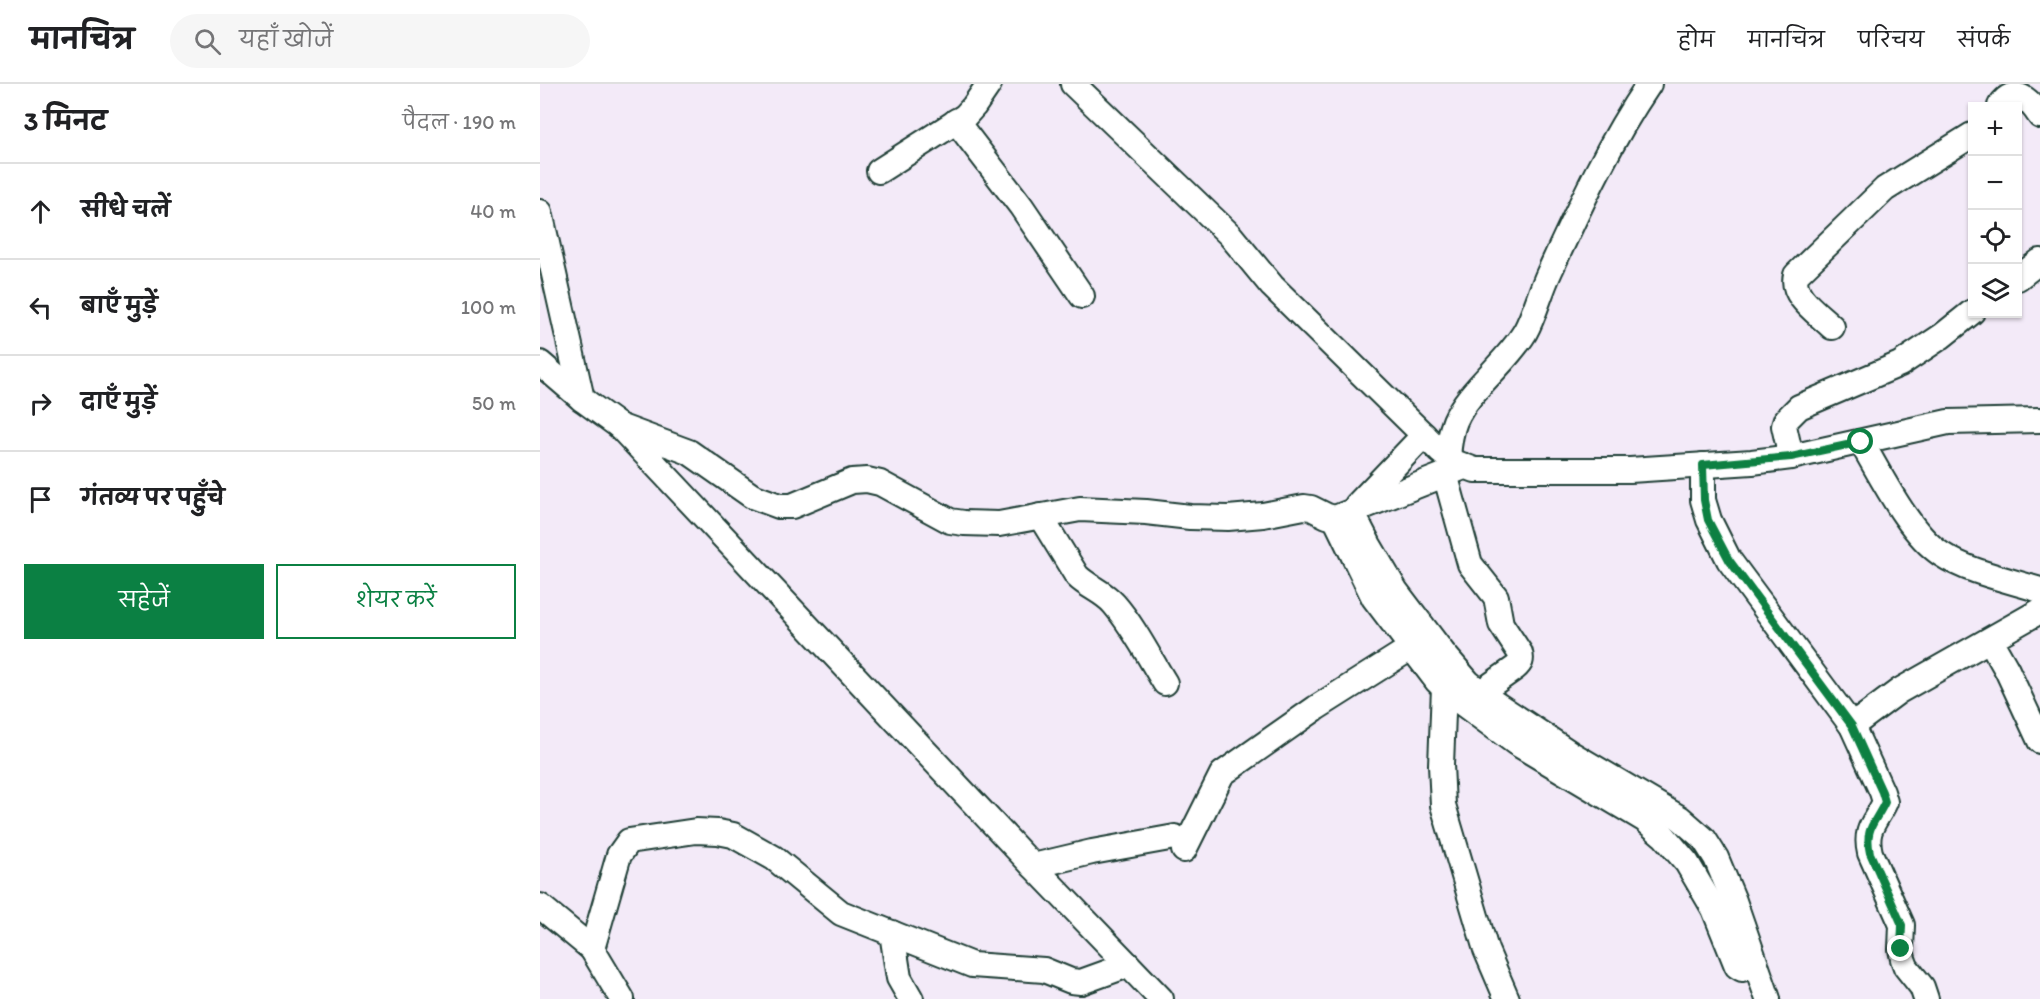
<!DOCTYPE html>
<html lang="hi">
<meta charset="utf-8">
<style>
:root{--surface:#fff;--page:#f6f6f6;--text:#202124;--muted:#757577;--line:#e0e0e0;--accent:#0b8043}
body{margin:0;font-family:Itim,"Playpen Sans Deva",sans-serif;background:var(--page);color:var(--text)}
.controls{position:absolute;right:18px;top:18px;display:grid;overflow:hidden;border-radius:0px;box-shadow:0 2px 4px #0004}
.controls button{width:54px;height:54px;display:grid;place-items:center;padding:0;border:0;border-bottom:2px solid var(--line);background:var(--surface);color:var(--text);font:30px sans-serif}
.stop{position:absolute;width:18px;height:18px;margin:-14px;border:4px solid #0b8043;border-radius:50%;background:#fff}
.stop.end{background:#0b8043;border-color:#fff;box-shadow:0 2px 6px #0008}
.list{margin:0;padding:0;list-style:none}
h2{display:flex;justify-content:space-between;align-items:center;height:78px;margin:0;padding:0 24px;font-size:26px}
h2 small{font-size:20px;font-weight:400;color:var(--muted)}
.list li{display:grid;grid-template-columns:39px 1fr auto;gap:18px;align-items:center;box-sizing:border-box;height:96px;padding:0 24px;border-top:2px solid var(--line)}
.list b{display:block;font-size:22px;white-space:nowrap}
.list em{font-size:20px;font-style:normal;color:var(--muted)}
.actions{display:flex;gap:12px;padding:18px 24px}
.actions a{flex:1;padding:14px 0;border:2px solid var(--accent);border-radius:0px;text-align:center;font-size:21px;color:var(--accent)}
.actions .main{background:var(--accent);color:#fff}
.icon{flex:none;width:33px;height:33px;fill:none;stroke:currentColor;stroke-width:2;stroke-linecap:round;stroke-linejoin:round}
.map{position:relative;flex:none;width:1500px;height:915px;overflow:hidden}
header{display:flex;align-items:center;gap:36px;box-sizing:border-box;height:84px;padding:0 30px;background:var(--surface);border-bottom:2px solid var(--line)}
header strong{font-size:28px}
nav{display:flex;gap:33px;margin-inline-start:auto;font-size:21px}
.search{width:420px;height:54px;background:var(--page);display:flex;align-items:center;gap:15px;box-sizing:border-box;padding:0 21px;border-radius:33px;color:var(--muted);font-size:22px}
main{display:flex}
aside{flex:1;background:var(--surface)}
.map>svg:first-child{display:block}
</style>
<header>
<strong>मानचित्र</strong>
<div class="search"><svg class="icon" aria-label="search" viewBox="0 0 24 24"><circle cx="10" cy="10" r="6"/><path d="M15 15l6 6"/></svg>यहाँ खोजें</div>
<nav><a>होम</a><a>मानचित्र</a><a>परिचय</a><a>संपर्क</a></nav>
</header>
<main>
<aside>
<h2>3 मिनट<small>पैदल · 190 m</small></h2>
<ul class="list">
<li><svg class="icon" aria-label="ahead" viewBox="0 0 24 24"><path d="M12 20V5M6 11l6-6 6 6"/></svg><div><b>सीधे चलें</b></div><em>40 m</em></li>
<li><svg class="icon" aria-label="left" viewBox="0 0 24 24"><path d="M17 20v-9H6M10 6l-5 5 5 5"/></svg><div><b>बाएँ मुड़ें</b></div><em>100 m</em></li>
<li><svg class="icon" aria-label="right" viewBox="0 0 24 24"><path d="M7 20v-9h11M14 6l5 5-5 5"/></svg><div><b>दाएँ मुड़ें</b></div><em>50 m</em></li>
<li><svg class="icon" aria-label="arrive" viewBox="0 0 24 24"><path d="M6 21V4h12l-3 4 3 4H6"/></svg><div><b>गंतव्य पर पहुँचे</b></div></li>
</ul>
<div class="actions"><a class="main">सहेजें</a><a>शेयर करें</a></div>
</aside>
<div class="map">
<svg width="1500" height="915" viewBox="0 0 1500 915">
<rect width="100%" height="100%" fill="#f3eaf8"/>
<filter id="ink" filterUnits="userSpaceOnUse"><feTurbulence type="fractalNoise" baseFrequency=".0167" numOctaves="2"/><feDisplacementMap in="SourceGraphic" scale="12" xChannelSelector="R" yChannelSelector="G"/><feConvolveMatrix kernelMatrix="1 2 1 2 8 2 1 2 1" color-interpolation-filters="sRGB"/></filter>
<g filter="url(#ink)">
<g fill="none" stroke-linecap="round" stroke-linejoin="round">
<!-- minor casing -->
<g stroke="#1f3d34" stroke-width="28">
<g id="minor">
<path d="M533,0L690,151L732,202L900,367L914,378L935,386H1090L1212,378L1251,373L1408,338L1500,336"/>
<path d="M1460,22C1474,1 1489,15 1500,32"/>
<path d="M416,37L481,122L542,212"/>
<path d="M339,87L425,32L434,22L449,0"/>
<path d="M0,128L42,315"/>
<path d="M1478,194L1500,177"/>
<path d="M1292,243C1278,229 1250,212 1256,191L1345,105L1432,51"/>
<path d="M0,279L42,315L79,342L493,782L621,915"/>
<path d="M79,342L149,368L212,412L239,422H252L312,397L327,396L340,399L410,437L424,439L459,440L540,425L606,428L650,433L688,434L723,431L764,423L771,424L787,432L795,434L924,383"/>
<path d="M1321,358C1341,391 1368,448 1401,470C1428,488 1469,496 1500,506"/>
<path d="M908,373C909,361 910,349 915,337C929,305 966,280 985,248C995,230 1000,208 1009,189C1039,124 1068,60 1109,0"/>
<path d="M1251,373L1244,342L1246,336L1259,323L1360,280L1402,252L1432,228"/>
<path d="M1163,381V416L1169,436L1189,476L1312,642L1342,708L1345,718C1336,738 1324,744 1330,769L1362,841L1361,865L1363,875L1366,883L1382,903L1386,915"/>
<path d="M905,390L930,480L956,513L961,540L980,569C982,576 981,579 975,584L941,608"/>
<path d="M817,421L884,351"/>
<path d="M812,428L829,461L856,507L903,569L928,598L950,616L1030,669L1140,734L1164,755L1176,774L1194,817L1228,915"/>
<path d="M500,432L537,492C548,503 564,508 574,520C594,543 609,573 625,599"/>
<path d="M795,434L834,514L897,597L911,611L976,659L1105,736L1124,752L1147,779L1174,825L1197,882L1202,885L1216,881"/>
<path d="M1450,556L1467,586L1500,657"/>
<path d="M904,603L901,681L903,721L946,866L967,915"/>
<path d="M1312,642L1359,607L1500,527"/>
<path d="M644,766L682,690L776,624L885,555"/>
<path d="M493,782L552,768L635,753"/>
<path d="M0,822L52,865L82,915"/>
<path d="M352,849L359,894L371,915"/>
<path d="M52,865L79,771L89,757L156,747L178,748L193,751L234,774L301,829L432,881L504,886L531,897L541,898L588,881"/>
</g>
</g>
<!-- minor -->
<use href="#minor" stroke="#fff" stroke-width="24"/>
</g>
</g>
<g fill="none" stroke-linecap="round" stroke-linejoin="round" filter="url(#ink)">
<!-- route -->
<path stroke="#0b8043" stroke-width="8" d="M1321,358L1251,373L1163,381L1164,416L1168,436L1189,476L1312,642L1342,708L1345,718C1336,738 1324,744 1330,769L1362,841L1361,865"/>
</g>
</svg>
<div class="controls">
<button>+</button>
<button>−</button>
<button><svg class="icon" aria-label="locate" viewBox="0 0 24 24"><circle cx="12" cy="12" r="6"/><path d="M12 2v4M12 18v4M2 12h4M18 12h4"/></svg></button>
<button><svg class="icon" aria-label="layers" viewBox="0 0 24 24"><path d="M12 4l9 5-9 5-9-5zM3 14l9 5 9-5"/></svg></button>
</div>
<div class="stop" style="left:1321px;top:358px"></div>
<div class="stop end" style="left:1361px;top:865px"></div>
</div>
</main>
